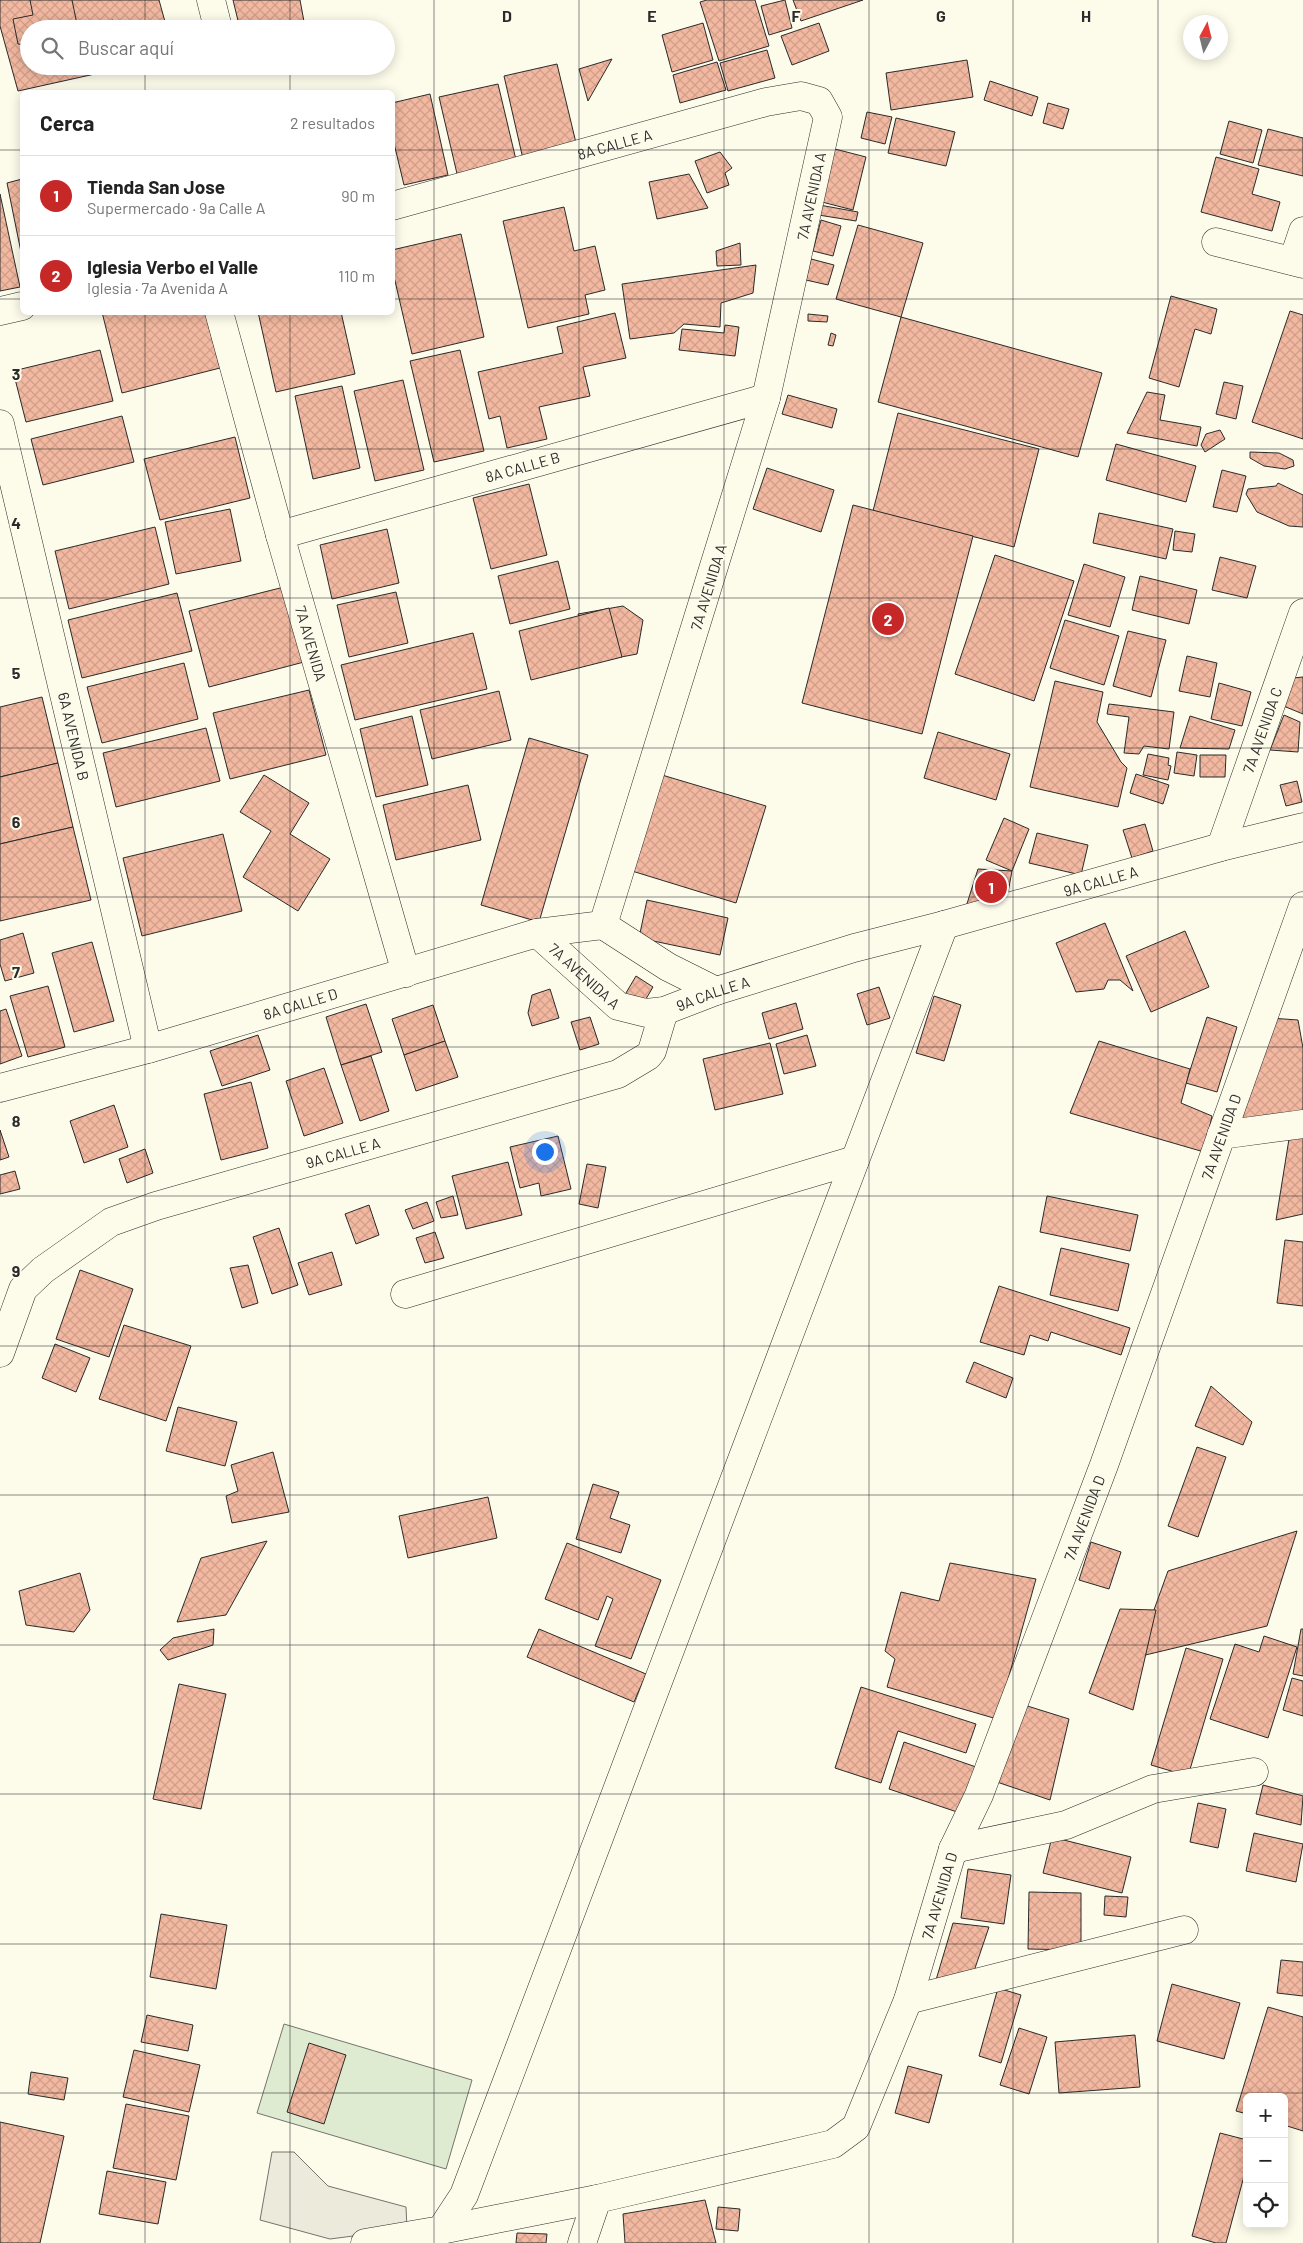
<!DOCTYPE html>
<html lang="es">
<meta charset="utf-8">
<style>
:root{--surface:#fff;--page:#f2f2f2;--text:#222;--muted:#767676;--line:#e0e0e0;--accent:#c62828}
body{margin:0;font-family:Barlow,sans-serif;background:var(--page);color:var(--text)}
.controls{position:absolute;right:15px;bottom:15px;display:grid;overflow:hidden;border-radius:8px;box-shadow:0 2px 12px #0003}
.controls button{width:45px;height:45px;display:grid;place-items:center;padding:0;border:0;border-bottom:1px solid var(--line);background:var(--surface);color:var(--text);font:25px sans-serif}
.compass{position:absolute;left:1183px;top:15px;width:45px;height:45px;border-radius:50%;background:var(--surface);box-shadow:0 2px 12px #0003;rotate:7deg}
.you{position:absolute;left:544px;top:1151px;width:18px;height:18px;margin:-12px;border:4px solid #fff;border-radius:50%;background:#1a73e8;box-shadow:0 0 0 8px #1a73e833}
.badge{display:grid;place-items:center;width:32px;height:32px;border-radius:50%;background:var(--accent);color:#fff;font-size:16px;font-weight:700}
.pin{position:absolute;translate:-50% -50%;border:2px solid #fff;box-shadow:0 1px 5px #0006}
.list{margin:0;padding:0;list-style:none}
h2{display:flex;justify-content:space-between;align-items:center;height:65px;margin:0;padding:0 20px;font-size:21px}
h2 small{font-size:16px;font-weight:400;color:var(--muted)}
.list li{display:grid;grid-template-columns:32px 1fr auto;gap:15px;align-items:center;box-sizing:border-box;height:80px;padding:0 20px;border-top:1px solid var(--line)}
.list b{display:block;font-size:19px;white-space:nowrap}
.list p{margin:0;font-size:16px;white-space:nowrap;color:var(--muted)}
.list em{font-size:16px;font-style:normal;color:var(--muted)}
.icon{flex:none;width:28px;height:28px;fill:none;stroke:currentColor;stroke-width:2;stroke-linecap:round;stroke-linejoin:round}
.map{position:relative;flex:none;width:1303px;height:2243px;overflow:hidden}
.search{position:absolute;background:var(--surface);box-shadow:0 2px 12px #0003;left:20px;top:20px;width:375px;height:55px;display:flex;align-items:center;gap:12px;box-sizing:border-box;padding:0 18px;border-radius:28px;color:var(--muted);font-size:19px}
.panel{position:absolute;background:var(--surface);box-shadow:0 2px 12px #0003;left:20px;top:90px;width:375px;height:225px;border-radius:8px}
.map>svg:first-child{display:block}
</style>
<div class="map">
<svg width="1303" height="2243" viewBox="0 0 1303 2243">
<defs>
<pattern id="building-cross-hatch" width="8" height="8" patternUnits="userSpaceOnUse" patternTransform="scale(1.25)"><rect width="8" height="8" fill="#f2b8a0"/><path d="M0 0l8 8M0 8l8-8" fill="none" stroke="#d09e8a"/></pattern>
</defs>
<rect width="100%" height="100%" fill="#fdfbea"/>
<!-- garden -->
<path fill="#deebd1" stroke="#74746e" d="M284,2024L472,2080L446,2169L257,2113Z"/>
<!-- parking -->
<path fill="#eceadb" stroke="#74746e" d="M272,2152H294L328,2186L406,2207L407,2229L330,2239L260,2220Z"/>
<!-- building -->
<g fill="url(#building-cross-hatch)" stroke="#2b2b2b">
<path d="M0,0H159L167,29H29V66H131L18,91L0,26Z"/>
<path d="M30,0H72L78,29H29V45L18,44L13,19L33,15Z"/>
<path d="M233,0H300L305,27L240,29Z"/>
<path d="M707,0H755L769,46L719,61L700,2Z"/>
<path d="M785,0L792,28L769,35L761,6Z"/>
<path d="M793,0H863L801,21Z"/>
<path d="M113,20L115,29H81V28Z"/>
<path d="M703,23L713,60L672,72L662,35Z"/>
<path d="M819,23L829,51L792,65L781,36Z"/>
<path d="M767,50L775,78L728,91L720,63Z"/>
<path d="M612,59L588,101L579,69Z"/>
<path d="M967,60L973,97L891,110L886,73Z"/>
<path d="M717,62L726,90L680,103L673,75Z"/>
<path d="M557,64L577,147L523,159L504,76Z"/>
<path d="M990,81L1038,97L1032,116L984,100Z"/>
<path d="M498,84L517,164L458,178L439,97Z"/>
<path d="M430,94L448,175L404,185L392,135V103Z"/>
<path d="M1048,103L1069,109L1063,129L1043,123Z"/>
<path d="M867,112L892,117L885,144L861,138Z"/>
<path d="M896,118L955,132L946,166L888,153Z"/>
<path d="M1229,121L1262,130L1253,163L1220,154Z"/>
<path d="M1268,129L1303,138V176L1258,165Z"/>
<path d="M831,148L866,157L853,210L818,201Z"/>
<path d="M720,152L732,168L725,173L729,185L707,193L695,161Z"/>
<path d="M1216,157L1259,169L1252,194L1280,202L1272,231L1201,212Z"/>
<path d="M689,174L708,208L657,219L649,182Z"/>
<path d="M22,179V257L7,183Z"/>
<path d="M0,194L20,287L0,291Z"/>
<path d="M814,204L858,212L856,221L812,214Z"/>
<path d="M564,207L574,251L595,246L605,290L585,295L589,314L528,328L503,221Z"/>
<path d="M821,220L841,226L833,256L813,251Z"/>
<path d="M858,225L923,243L901,317L836,299Z"/>
<path d="M461,234L484,337L412,354L392,268V250Z"/>
<path d="M740,243L741,265L717,266L716,251Z"/>
<path d="M811,259L834,265L828,285L806,280Z"/>
<path d="M756,265L753,293L721,303L720,327L684,324L674,333L630,339L622,284Z"/>
<path d="M1171,296L1217,309L1211,334L1195,329L1179,387L1149,378Z"/>
<path d="M1290,311L1303,315V439L1252,422Z"/>
<path d="M102,312H205L220,368L122,393Z"/>
<path d="M258,312H341L355,374L276,392Z"/>
<path d="M615,313L626,358L583,367L590,396L539,407L547,439L507,448L500,416L489,419L478,372L563,353L557,327Z"/>
<path d="M808,314L828,316L827,322L808,321Z"/>
<path d="M901,317L1102,373L1078,457L878,402Z"/>
<path d="M725,325L739,327L735,356L679,350L682,329L724,333Z"/>
<path d="M831,333L836,335L833,346L828,345Z"/>
<path d="M100,350L113,401L26,422L13,371Z"/>
<path d="M460,350L484,451L434,462L410,361Z"/>
<path d="M403,380L424,470L375,481L354,391Z"/>
<path d="M1224,382L1243,386L1236,419L1216,414Z"/>
<path d="M342,386L360,468L313,479L295,396Z"/>
<path d="M1147,392L1165,395L1160,420L1201,427L1197,446L1127,433Z"/>
<path d="M788,395L837,409L832,428L782,414Z"/>
<path d="M898,413L1039,449L1014,547L873,511Z"/>
<path d="M122,416L134,462L43,485L31,439Z"/>
<path d="M1220,430L1225,439L1205,452L1201,445L1206,434Z"/>
<path d="M235,437L250,498L160,520L144,459Z"/>
<path d="M1116,444L1196,466L1186,502L1106,480Z"/>
<path d="M1250,452L1279,453L1293,460L1294,466L1285,469L1264,466L1250,458Z"/>
<path d="M767,468L834,490L821,532L753,509Z"/>
<path d="M1222,470L1246,476L1237,512L1213,507Z"/>
<path d="M1278,483L1303,495V527L1289,526L1257,512L1246,494L1248,489L1276,486Z"/>
<path d="M529,484L547,555L491,569L473,498Z"/>
<path d="M853,505L973,536L922,734L802,703Z"/>
<path d="M230,509L241,561L176,574L165,522Z"/>
<path d="M1099,513L1173,529L1166,559L1093,543Z"/>
<path d="M155,527L169,584L69,609L55,551Z"/>
<path d="M387,529L399,583L332,599L320,545Z"/>
<path d="M1175,531L1195,534L1192,552L1173,550Z"/>
<path d="M995,555L1074,581L1034,701L955,674Z"/>
<path d="M1220,557L1256,566L1247,598L1212,590Z"/>
<path d="M558,561L570,609L510,624L498,576Z"/>
<path d="M1084,564L1125,577L1110,627L1068,615Z"/>
<path d="M1140,576L1197,590L1189,624L1132,610Z"/>
<path d="M284,587L304,662L209,687L189,611Z"/>
<path d="M396,592L408,643L349,657L337,605Z"/>
<path d="M177,593L192,651L82,678L68,620Z"/>
<path d="M623,606L643,620L637,654L595,662L578,614Z"/>
<path d="M609,608L622,657L531,680L519,631Z"/>
<path d="M1065,620L1119,636L1104,685L1050,668Z"/>
<path d="M1128,631L1166,640L1151,697L1113,686Z"/>
<path d="M473,633L487,689L355,720L341,665Z"/>
<path d="M1187,656L1217,663L1210,697L1179,691Z"/>
<path d="M184,663L198,719L102,743L87,687Z"/>
<path d="M1303,677V714L1281,705L1293,678Z"/>
<path d="M1055,681L1103,692L1097,722L1121,762L1127,768L1118,807L1030,787Z"/>
<path d="M1219,683L1251,692L1242,726L1211,719Z"/>
<path d="M309,690L326,755L230,779L213,713Z"/>
<path d="M499,691L511,740L432,759L420,710Z"/>
<path d="M42,697L58,763L0,777V707Z"/>
<path d="M1109,704L1174,712L1169,749L1144,746L1139,754L1124,753L1129,717L1107,714Z"/>
<path d="M1284,715L1300,722L1298,752L1270,750Z"/>
<path d="M412,716L428,785L376,797L360,729Z"/>
<path d="M1190,716L1235,730L1229,749L1180,748Z"/>
<path d="M206,728L220,781L116,807L103,753Z"/>
<path d="M938,732L1010,754L996,800L924,778Z"/>
<path d="M529,738L588,755L539,922L481,905Z"/>
<path d="M1177,752L1197,755L1194,776L1174,773Z"/>
<path d="M1148,754L1169,758L1168,765L1171,766L1168,780L1143,775Z"/>
<path d="M1200,755H1226L1225,777H1200Z"/>
<path d="M58,763L73,827L0,844V777Z"/>
<path d="M1136,774L1169,785L1163,804L1130,793Z"/>
<path d="M264,775L309,803L290,834L330,859L298,911L243,877L271,831L240,812Z"/>
<path d="M662,775L766,806L736,903L632,871Z"/>
<path d="M1297,781L1302,802L1286,806L1280,785Z"/>
<path d="M468,785L481,840L396,860L383,805Z"/>
<path d="M1004,818L1029,829L1012,871L986,860Z"/>
<path d="M1145,824L1153,851L1132,858L1123,830Z"/>
<path d="M73,827L91,900L0,921V844Z"/>
<path d="M1037,833L1088,845L1081,875L1029,863Z"/>
<path d="M223,834L242,911L142,936L123,858Z"/>
<path d="M978,869L1012,871L1006,903L965,910Z"/>
<path d="M647,900L728,918L720,955L639,938Z"/>
<path d="M1105,923L1133,991L1120,980H1108L1104,989L1076,992L1056,943Z"/>
<path d="M1185,931L1209,987L1151,1012L1126,956Z"/>
<path d="M23,933L34,973L5,981L0,964V940Z"/>
<path d="M92,942L114,1021L74,1032L52,953Z"/>
<path d="M636,976L653,987L640,1009L623,998Z"/>
<path d="M48,986L65,1047L28,1057L10,996Z"/>
<path d="M879,987L890,1018L867,1025L857,994Z"/>
<path d="M550,989L559,1018L532,1026L528,1013L532,995Z"/>
<path d="M934,996L961,1005L944,1061L916,1053Z"/>
<path d="M796,1003L803,1029L769,1039L762,1013Z"/>
<path d="M366,1004L382,1052L341,1065L326,1017Z"/>
<path d="M433,1005L445,1041L404,1055L392,1019Z"/>
<path d="M6,1009L22,1056L0,1064V1011Z"/>
<path d="M590,1017L599,1044L580,1050L571,1022Z"/>
<path d="M1207,1017L1237,1027L1217,1092L1186,1083Z"/>
<path d="M1270,1018L1298,1020L1303,1048V1119L1233,1121Z"/>
<path d="M258,1035L270,1070L222,1086L210,1051Z"/>
<path d="M807,1035L816,1066L784,1074L776,1044Z"/>
<path d="M445,1041L458,1077L416,1091L404,1055Z"/>
<path d="M1099,1041L1190,1069L1181,1103L1212,1116L1204,1152L1070,1113Z"/>
<path d="M770,1043L783,1094L715,1110L703,1059Z"/>
<path d="M371,1056L389,1111L360,1121L341,1065Z"/>
<path d="M324,1068L343,1123L304,1136L286,1081Z"/>
<path d="M251,1082L268,1148L221,1160L204,1094Z"/>
<path d="M114,1105L128,1147L84,1163L70,1121Z"/>
<path d="M0,1130L9,1157L0,1160Z"/>
<path d="M558,1136L571,1189L541,1196L539,1183L520,1188L510,1147Z"/>
<path d="M1303,1136V1214L1276,1220L1289,1139Z"/>
<path d="M145,1149L153,1173L127,1183L119,1159Z"/>
<path d="M508,1162L522,1215L466,1229L452,1176Z"/>
<path d="M587,1164L606,1167L598,1208L579,1204Z"/>
<path d="M15,1171L20,1189L0,1194V1175Z"/>
<path d="M453,1196L458,1215L441,1218L436,1202Z"/>
<path d="M1047,1196L1138,1215L1130,1251L1040,1232Z"/>
<path d="M427,1202L434,1221L413,1229L405,1210Z"/>
<path d="M369,1205L379,1235L356,1244L345,1214Z"/>
<path d="M279,1228L298,1285L272,1294L253,1237Z"/>
<path d="M435,1232L444,1258L425,1263L416,1238Z"/>
<path d="M1285,1240L1303,1242V1306L1277,1303Z"/>
<path d="M1061,1248L1129,1264L1118,1311L1050,1295Z"/>
<path d="M332,1252L342,1285L309,1295L298,1263Z"/>
<path d="M248,1265L258,1303L242,1308L230,1268Z"/>
<path d="M80,1270L133,1289L109,1357L56,1339Z"/>
<path d="M999,1286L1130,1328L1121,1355L1051,1332L1048,1341L1030,1335L1024,1355L980,1342Z"/>
<path d="M124,1325L191,1346L166,1421L99,1399Z"/>
<path d="M55,1344L90,1358L76,1392L42,1378Z"/>
<path d="M974,1362L1013,1378L1006,1398L966,1382Z"/>
<path d="M1211,1386L1252,1422L1243,1445L1195,1426Z"/>
<path d="M178,1407L237,1422L225,1466L166,1451Z"/>
<path d="M1197,1447L1226,1457L1198,1537L1168,1526Z"/>
<path d="M273,1452L289,1512L232,1523L226,1496L238,1491L231,1465Z"/>
<path d="M593,1484L619,1492L610,1518L630,1525L621,1553L576,1539Z"/>
<path d="M488,1497L497,1538L408,1558L399,1516Z"/>
<path d="M1297,1531L1267,1626L1137,1657L1168,1571Z"/>
<path d="M267,1541L226,1615L177,1622L201,1558Z"/>
<path d="M1091,1542L1121,1552L1109,1589L1079,1580Z"/>
<path d="M567,1543L661,1580L631,1659L595,1646L613,1599L607,1596L598,1620L545,1599Z"/>
<path d="M950,1563L1036,1579L997,1719L887,1687L895,1659L885,1651L901,1592L939,1601Z"/>
<path d="M80,1573L90,1610L74,1632L26,1625L19,1591Z"/>
<path d="M1120,1609L1156,1610L1133,1710L1089,1693Z"/>
<path d="M214,1629L213,1645L168,1660L160,1650L173,1638Z"/>
<path d="M539,1629L646,1674L634,1702L527,1657Z"/>
<path d="M1301,1629H1303V1676L1293,1674Z"/>
<path d="M1264,1636L1297,1647L1268,1738L1210,1719L1235,1644L1259,1652Z"/>
<path d="M1186,1648L1223,1659L1188,1776L1151,1765Z"/>
<path d="M1292,1678L1303,1681V1716L1283,1710Z"/>
<path d="M179,1684L226,1694L201,1809L153,1799Z"/>
<path d="M861,1687L976,1724L966,1753L898,1731L881,1783L835,1768Z"/>
<path d="M1021,1704L1069,1719L1050,1800L991,1780Z"/>
<path d="M904,1742L979,1768L963,1814L889,1789Z"/>
<path d="M1263,1785L1303,1796L1301,1825L1256,1814Z"/>
<path d="M1198,1803L1226,1809L1218,1848L1190,1842Z"/>
<path d="M1254,1833L1303,1844L1296,1882L1246,1871Z"/>
<path d="M1052,1837L1131,1857L1122,1893L1043,1873Z"/>
<path d="M968,1869L1011,1875L1004,1924L961,1918Z"/>
<path d="M1029,1892L1081,1893V1950L1028,1949Z"/>
<path d="M1105,1896L1128,1897L1126,1917L1104,1915Z"/>
<path d="M161,1914L227,1925L216,1989L150,1977Z"/>
<path d="M953,1923L989,1927L971,1980L933,1990Z"/>
<path d="M1281,1960L1303,1962V1996L1277,1993Z"/>
<path d="M1172,1984L1240,2003L1224,2059L1157,2041Z"/>
<path d="M998,1988L1021,1995L1001,2063L979,2056Z"/>
<path d="M1268,2007L1303,2017V2131L1284,2125V2097H1247V2114L1236,2111Z"/>
<path d="M147,2015L193,2025L188,2051L141,2042Z"/>
<path d="M1019,2028L1047,2037L1029,2094L1000,2085Z"/>
<path d="M1135,2035L1140,2087L1059,2093L1055,2042Z"/>
<path d="M309,2043L346,2055L324,2124L287,2112Z"/>
<path d="M134,2050L200,2065L189,2112L123,2097Z"/>
<path d="M908,2066L942,2075L929,2123L895,2113Z"/>
<path d="M31,2072L68,2078L64,2100L28,2094Z"/>
<path d="M126,2104L189,2116L176,2180L113,2168Z"/>
<path d="M0,2122L64,2136L40,2243H0Z"/>
<path d="M1220,2133L1247,2140V2165L1226,2243H1216L1192,2236Z"/>
<path d="M107,2171L166,2182L158,2224L99,2214Z"/>
<path d="M705,2200L716,2243H625L623,2214Z"/>
<path d="M718,2207L740,2209L738,2231L716,2229Z"/>
<path d="M517,2233L547,2234L546,2243H516Z"/>
</g>
<g fill="none" stroke-linecap="round" stroke-linejoin="round">
<!-- minor casing -->
<g stroke="#2b2b2b" stroke-width="29">
<g id="minor">
<path d="M211,0L218,28"/>
<path id="s1" d="M392,206L766,102L801,96L819,101L828,117L766,398L603,925"/>
<path d="M1216,242L1303,264"/>
<path d="M1293,261L1303,231"/>
<path d="M0,311L22,306"/>
<path id="s2" d="M219,312L280,535L406,973"/>
<path id="s3" d="M0,424L148,1049"/>
<path id="s4" d="M280,535L766,398"/>
<path id="s5" d="M1221,847L1303,613"/>
<path d="M603,925L668,967L716,991"/>
<path id="s6" d="M537,933L618,1006L646,1013L664,1011L716,991L854,948L944,925L1221,847L1303,827"/>
<path id="s7" d="M0,1088L148,1049L537,933L603,925"/>
<path d="M1221,1135L1303,1124"/>
<path d="M405,1294L855,1160"/>
<path id="s8" d="M0,1353L23,1289L43,1270L111,1222L156,1206L618,1074L648,1056L652,1051L664,1011"/>
<path d="M953,1849L1066,1825L1153,1789L1254,1772"/>
<path d="M908,2000L1184,1930"/>
<path id="s9" d="M441,2230L597,2199L833,2144L856,2127L908,2000L953,1849L979,1795L1104,1465L1303,906"/>
<path d="M365,2243L441,2230L464,2195L944,925"/>
<path d="M582,2243L597,2199"/>
</g>
</g>
<!-- minor -->
<use href="#minor" stroke="#fdfbea" stroke-width="28"/>
</g>
<!-- grid -->
<path fill="none" stroke="#2b2b2b" stroke-width="1" stroke-opacity="0.55" d="M145,0V29M290,0V29M434,0V2243M579,0V2243M724,0V2243M869,0V2243M1013,0V2243M1158,0V2243M145,66V92M290,66V92M0,150H22M392,150H1303M0,299H22M392,299H1303M145,312V2243M290,312V2243M0,449H1303M0,598H1303M0,748H1303M0,897H1303M0,1047H1303M0,1196H1303M0,1346H1303M0,1495H1303M0,1645H1303M0,1794H1303M0,1944H1303M0,2093H1303"/>
<g text-anchor="middle" dominant-baseline="central" stroke-width="4" stroke-linejoin="round" paint-order="stroke">
<!-- street labels -->
<g font-size="15" fill="#2b2b2b" stroke="#fdfbea">
<text stroke="none"><textPath href="#s1" startOffset="231">8A CALLE A</textPath></text>
<text transform="translate(811 196) rotate(-78)">7A AVENIDA A</text>
<text stroke="none"><textPath href="#s4" startOffset="252">8A CALLE B</textPath></text>
<text transform="translate(708 587) rotate(-73)">7A AVENIDA A</text>
<text stroke="none"><textPath href="#s2" startOffset="344">7A AVENIDA</textPath></text>
<text stroke="none"><textPath href="#s5" startOffset="124">7A AVENIDA C</textPath></text>
<text stroke="none"><textPath href="#s3" startOffset="321">6A AVENIDA B</textPath></text>
<text stroke="none"><textPath href="#s6" startOffset="612">9A CALLE A</textPath></text>
<text stroke="none"><textPath href="#s6" startOffset="64">7A AVENIDA A</textPath></text>
<text stroke="none"><textPath href="#s6" startOffset="208">9A CALLE A</textPath></text>
<text stroke="none"><textPath href="#s7" startOffset="312">8A CALLE D</textPath></text>
<text stroke="none"><textPath href="#s9" startOffset="1486">7A AVENIDA D</textPath></text>
<text stroke="none"><textPath href="#s8" startOffset="421">9A CALLE A</textPath></text>
<text stroke="none"><textPath href="#s9" startOffset="1081">7A AVENIDA D</textPath></text>
<text stroke="none"><textPath href="#s9" startOffset="676">7A AVENIDA D</textPath></text>
</g>
</g>
<g font-size="16" text-anchor="middle" font-weight="bold" fill="#2b2b2b" stroke="#fdfbea" stroke-width="4" stroke-linejoin="round" paint-order="stroke">
<text x="507" y="22">D</text>
<text x="652" y="22">E</text>
<text x="796" y="22">F</text>
<text x="941" y="22">G</text>
<text x="1086" y="22">H</text>
<text x="16" y="380">3</text>
<text x="16" y="529">4</text>
<text x="16" y="679">5</text>
<text x="16" y="828">6</text>
<text x="16" y="978">7</text>
<text x="16" y="1127">8</text>
<text x="16" y="1277">9</text>
</g>
</svg>
<div class="controls">
<button>+</button>
<button>−</button>
<button><svg class="icon" aria-label="locate" viewBox="0 0 24 24"><circle cx="12" cy="12" r="6"/><path d="M12 2v4M12 18v4M2 12h4M18 12h4"/></svg></button>
</div>
<svg class="compass" viewBox="-18 -18 36 36"><path d="M0-13l5 13h-10z" fill="#e53935"/><path d="M0 13l5-13h-10z" fill="#767676"/></svg>
<div class="you"></div>
<div class="pin badge" style="left:991px;top:887px">1</div>
<div class="pin badge" style="left:888px;top:619px">2</div>
<div class="search"><svg class="icon" aria-label="search" viewBox="0 0 24 24"><circle cx="10" cy="10" r="6"/><path d="M15 15l6 6"/></svg>Buscar aquí</div>
<section class="panel">
<h2>Cerca<small>2 resultados</small></h2>
<ul class="list">
<li><span class="badge">1</span><div><b>Tienda San Jose</b><p>Supermercado · 9a Calle A</p></div><em>90 m</em></li>
<li><span class="badge">2</span><div><b>Iglesia Verbo el Valle</b><p>Iglesia · 7a Avenida A</p></div><em>110 m</em></li>
</ul>
</section>
</div>
